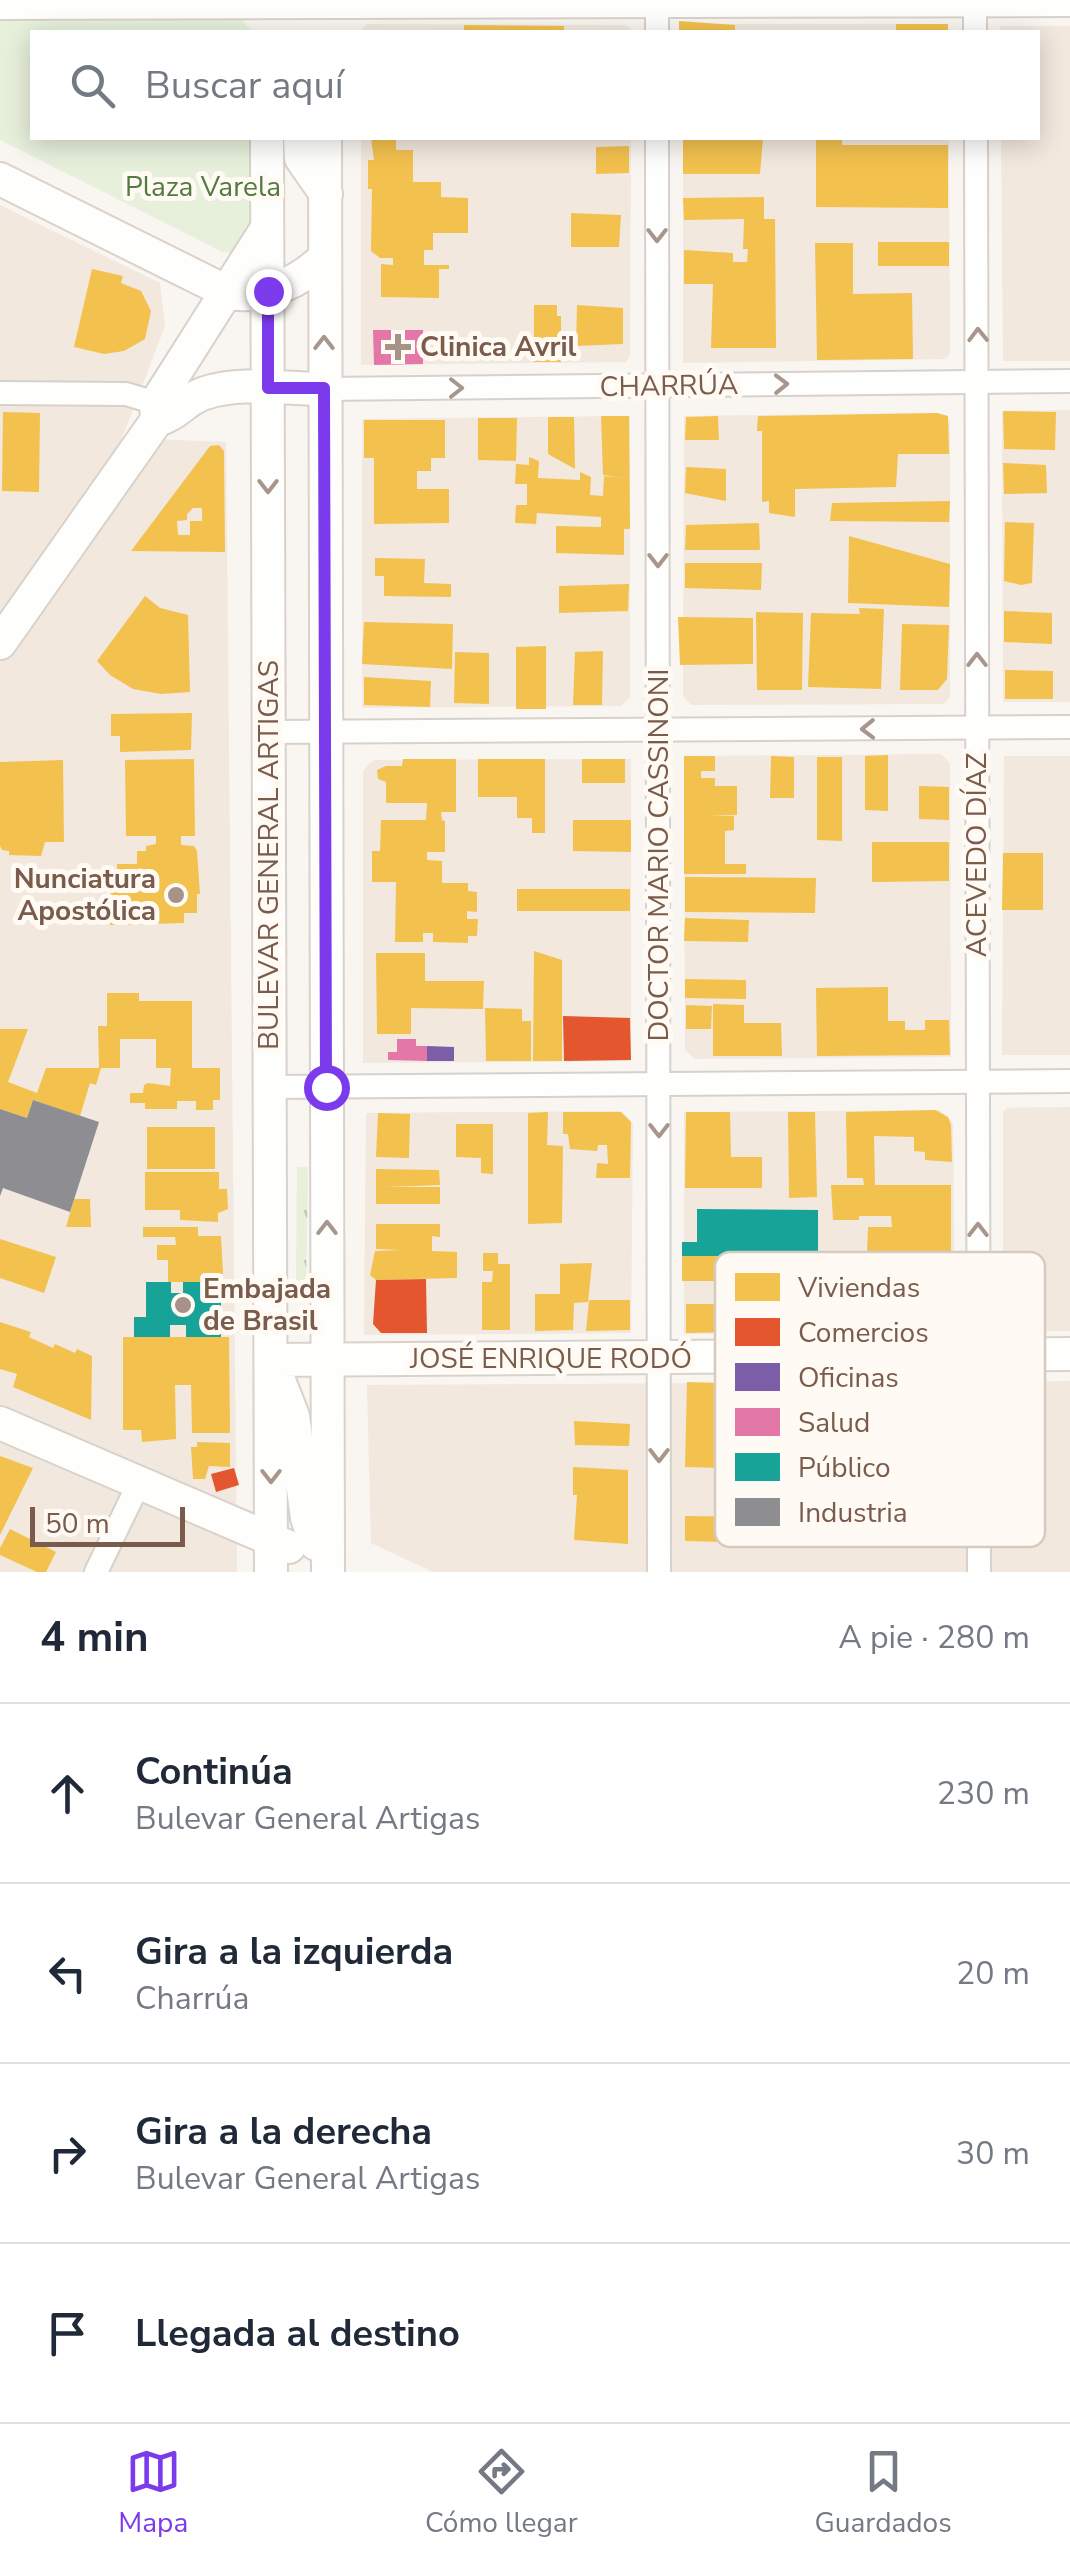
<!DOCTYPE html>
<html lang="es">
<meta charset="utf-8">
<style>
:root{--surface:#fff;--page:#f2f2f3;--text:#1f2937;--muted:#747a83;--line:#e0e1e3;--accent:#7c3aed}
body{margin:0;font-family:"Nunito Sans",sans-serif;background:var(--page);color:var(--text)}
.scale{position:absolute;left:30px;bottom:25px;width:155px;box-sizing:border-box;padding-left:10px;border:5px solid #7a5c4d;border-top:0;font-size:28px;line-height:35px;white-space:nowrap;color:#7a5c4d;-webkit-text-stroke:8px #fffaf3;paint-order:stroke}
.stop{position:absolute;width:30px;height:30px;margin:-22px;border:8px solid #7c3aed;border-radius:50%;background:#fff}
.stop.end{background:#7c3aed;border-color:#fff;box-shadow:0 2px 10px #0008}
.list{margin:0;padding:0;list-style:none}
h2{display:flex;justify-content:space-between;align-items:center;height:130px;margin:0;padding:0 40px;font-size:42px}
h2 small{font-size:32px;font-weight:400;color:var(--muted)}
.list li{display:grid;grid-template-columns:65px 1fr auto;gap:30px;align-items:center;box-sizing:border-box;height:180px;padding:0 40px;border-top:2px solid var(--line)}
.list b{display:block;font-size:38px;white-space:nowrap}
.list p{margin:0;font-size:32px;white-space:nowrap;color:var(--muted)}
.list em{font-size:32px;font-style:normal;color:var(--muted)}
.icon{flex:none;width:55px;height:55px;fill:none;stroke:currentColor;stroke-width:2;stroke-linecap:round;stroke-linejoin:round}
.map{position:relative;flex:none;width:1070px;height:1572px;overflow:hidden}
.search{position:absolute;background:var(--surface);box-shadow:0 5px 25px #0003;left:30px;right:30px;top:30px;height:110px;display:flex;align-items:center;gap:25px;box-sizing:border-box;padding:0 35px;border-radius:0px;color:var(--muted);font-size:38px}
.sheet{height:850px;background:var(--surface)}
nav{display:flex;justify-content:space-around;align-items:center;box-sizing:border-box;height:140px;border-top:2px solid var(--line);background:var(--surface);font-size:28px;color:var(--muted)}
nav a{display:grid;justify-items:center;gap:5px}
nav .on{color:var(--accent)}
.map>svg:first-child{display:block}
</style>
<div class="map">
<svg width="1070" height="1572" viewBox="0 0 1070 1572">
<defs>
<pattern id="grass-tufts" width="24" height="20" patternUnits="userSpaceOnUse" patternTransform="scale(2.5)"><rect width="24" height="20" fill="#e7f0db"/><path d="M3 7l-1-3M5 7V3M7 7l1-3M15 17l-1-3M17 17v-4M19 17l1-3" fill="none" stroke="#c0c6b4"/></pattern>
</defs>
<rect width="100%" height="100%" fill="#f9f5f0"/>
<!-- residential -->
<g fill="#f2e8de">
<path d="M366,24L624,25L631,28V32H361Z"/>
<path d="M685,24H948V32H683Z"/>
<path d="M1000,26H1070V361H1003L1001,138H1038V32H1000Z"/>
<path d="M361,138H631L630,356L626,362L361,365Z"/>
<path d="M683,138H949L950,354L945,359L683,363Z"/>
<path d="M0,205L160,283L165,326L122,438L226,442L237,1572H0Z"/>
<path d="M1070,410V702H1003L1002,411Z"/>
<path d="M939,413L950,422V697L944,704L691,705L683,696L684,416Z"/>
<path d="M630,416V697L621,706L362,708V419Z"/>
<path d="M941,754L950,763L951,1057L695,1059L685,1050L684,756Z"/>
<path d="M1004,756H1070V1055H1002Z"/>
<path d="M631,759V1061L363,1063V772L368,765L374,760Z"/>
<path d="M1070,1107V1331H1009L1003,1325V1112L1007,1108Z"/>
<path d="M940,1110L953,1123L955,1320L943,1333L684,1334V1112Z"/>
<path d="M621,1111L633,1123L631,1333L364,1335L366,1113Z"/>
<path d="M1070,1381V1572H433L371,1543L367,1385Z"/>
</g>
<!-- grass -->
<path fill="url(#grass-tufts)" d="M297,1167H306L308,1171L306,1284H297L296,1278Z"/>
<!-- park -->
<path fill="#e7f0db" d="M0,17L241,18L252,32H32V138H254V235L232,253L223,252L0,140Z"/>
<!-- homes -->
<g fill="#f2c14e" fill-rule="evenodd">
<path d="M679,21L735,25V32H679Z"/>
<rect x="896" y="24" width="52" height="8"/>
<path d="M464,25L564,26V32H464Z"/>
<path d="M371,138H396V150H413V182H441V197L468,198V233H433V250H424V265H449V269H439V298L381,297V264L393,265V258H380L371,251L372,189H368V160H374Z"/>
<path d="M683,138H763L760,174H683Z"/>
<path d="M816,138H842V145H948V208L816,207Z"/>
<path d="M629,146V173L596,174V147Z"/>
<path d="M764,197V219H775L776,348H711L713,284H684V250L733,253V262H747L748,249H743L744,219L684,220L683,198Z"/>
<path d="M571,213L621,215L619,247H571Z"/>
<rect x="878" y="242" width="71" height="24"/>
<path d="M815,243H853V294L912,293L913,359L817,360Z"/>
<path d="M92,269L123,276L121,283L141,291L151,311L145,339L124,351L104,354L74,347Z"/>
<path d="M534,305H557V316H561V362H534Z"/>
<path d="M577,305L623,308V344L576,346Z"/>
<path d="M1003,411L1056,412L1055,450L1004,449Z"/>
<path d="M3,412L40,413L39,492L2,491Z"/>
<path d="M937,413L948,416L949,454H898L896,487L795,489V517L769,513V501L762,502V431H757L758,416Z"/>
<path d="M601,416H629L630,529H624V555L556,553V526L601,527V517L537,513L536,524L515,523L516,505H527V484H515L516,464L529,465V457L539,461L538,478L580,480V472L591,477L590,495L603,496L604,476L624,478L603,475Z"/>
<path d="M718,416L719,440H685L686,417Z"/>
<path d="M548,417H574L575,469L548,454Z"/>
<path d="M478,418H517L516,461L478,460Z"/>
<path d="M364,420H445V458H431V471H417V489H449V523L374,524V458H364Z"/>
<path d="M219,445L224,451L225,552L131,551L210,446ZM193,508H202V521H190V535H178L177,521L187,520V514Z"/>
<path d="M1003,463L1046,465L1047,493L1004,494Z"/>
<path d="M686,467L726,469V501L685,493Z"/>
<path d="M950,501L949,522L830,521L832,503Z"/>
<path d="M1005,522L1034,523L1032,583L1021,585L1004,581Z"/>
<path d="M759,523L760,550H685L686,525Z"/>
<path d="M849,536L950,564L949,607L848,603Z"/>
<path d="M375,558L425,559L424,583L451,584V597L384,596V576H375Z"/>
<path d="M685,563H762L761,590L685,588Z"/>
<path d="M629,584L628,611L559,613V586Z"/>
<path d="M145,596L160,608L188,615L190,692L161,694L133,689L110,675L97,661Z"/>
<path d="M859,608L884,609L881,689L808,687L811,613L860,614Z"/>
<path d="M1004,611L1052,613V644L1004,642Z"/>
<path d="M756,612L803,613L802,690H757Z"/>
<path d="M678,617L753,618V664L680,665Z"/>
<path d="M364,622L453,624L452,669L362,664Z"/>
<path d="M902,624L949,625L947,679L938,690H900Z"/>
<path d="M546,646V709H516V647Z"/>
<path d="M603,651L602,705H573L575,652Z"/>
<path d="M455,652L489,653V704L454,703Z"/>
<path d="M1005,670L1053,671V699H1005Z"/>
<path d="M364,677L431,681L430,707L364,705Z"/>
<path d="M192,713L191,750L120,752V736H111V714Z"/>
<path d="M888,755V811L865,810V756Z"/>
<path d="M684,756H715V771H701V778H715V786H737V815L709,816H734V830L725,831V864H746V874H684Z"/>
<path d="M771,756L794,757V798H770Z"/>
<path d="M817,757H842V841L817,840Z"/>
<path d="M194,759L195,836H181V845L194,846L197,851L200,894H197V913H184V923L110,925V888H150V878H117V864H137V851H146V846L156,844V836H126L125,760Z"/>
<path d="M403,759H456V812H441L442,820L445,821V852H427V860L442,861V883H468V891L477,892V912L467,911V919H478L477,936H468V943L433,942V933H423V942H395L396,882H372V851H380L381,820H426L427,803H386V782L378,779L377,770L386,766H402Z"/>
<path d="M478,759H545V833H532V818H517V797H478Z"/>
<rect x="582" y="759" width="43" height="24"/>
<path d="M63,760L64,842H45L41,856L9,855V851L2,850L0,846V762Z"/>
<path d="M919,786L949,787V820L919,819Z"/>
<path d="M573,820H631V852L573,851Z"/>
<path d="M872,842H949V881L872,882Z"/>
<path d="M1003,853H1043V910H1002Z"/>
<path d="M685,877L816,878L815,913L685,912Z"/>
<rect x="517" y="889" width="113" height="22"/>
<path d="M685,918L749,920L748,942L684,941Z"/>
<path d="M534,951L562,960V1061H533Z"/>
<path d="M376,953H425V981H484L483,1009L411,1008V1034H377Z"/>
<path d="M685,979L746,980V999L685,998Z"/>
<path d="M888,987V1021H905V1030H925V1020H949L950,1055L817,1056L816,988Z"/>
<path d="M107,993H139V1001H192V1068H220V1100H213V1110H196V1101H177V1109H145V1103H130V1093H143L144,1085L148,1083L170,1086L171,1068H156V1039H120V1068H99L98,1026H107Z"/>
<path d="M713,1004L744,1005V1023H781L782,1056H713Z"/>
<path d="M686,1005L712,1006L711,1029H686Z"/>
<path d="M485,1008L522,1009V1021H531V1061H486Z"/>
<path d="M0,1029H28L8,1082L37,1093L46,1068H101L96,1085L90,1083L80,1116L33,1100L27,1118L0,1109Z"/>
<path d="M935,1110L948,1117L951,1125L952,1162L925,1160V1152L914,1151V1137L874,1136L875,1185H951V1277H891V1254L867,1253L868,1227H892L891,1216H859V1220H833L831,1185H864L863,1178H847L846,1112Z"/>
<path d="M548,1112L547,1145L563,1146L562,1223L528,1224V1113Z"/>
<path d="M563,1112H621L631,1122L630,1178H596L597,1163L608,1164L607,1145H598L597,1151L570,1149L568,1134H563Z"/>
<path d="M686,1112H730L731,1157H762V1188H685Z"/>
<path d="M788,1112H815L817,1197L789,1198Z"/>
<path d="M378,1113L410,1114L409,1158L376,1157Z"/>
<path d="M456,1124H493V1174L481,1173V1158L456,1157Z"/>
<rect x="147" y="1127" width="68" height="42"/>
<path d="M376,1169L439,1170L440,1185L385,1187H440V1204H376Z"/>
<path d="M145,1172H219V1189H227L228,1209L218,1213V1222L180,1220V1210H145Z"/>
<path d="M74,1199H90L91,1227H66Z"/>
<path d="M376,1224H440V1237L432,1236V1251L457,1252V1278L376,1280L370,1275L375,1251L401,1250L376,1249Z"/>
<path d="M143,1227H198V1236H221L223,1274H207V1282H168V1260H157V1245H176L175,1237H143Z"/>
<path d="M0,1239L56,1257L44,1293L0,1278Z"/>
<path d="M483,1253H498V1264H510V1330H482V1282H492L493,1271H483Z"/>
<rect x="682" y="1256" width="47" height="25"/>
<path d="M592,1263L588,1302L574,1303L573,1330L535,1331V1294H560V1264Z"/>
<path d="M589,1300H630V1330L586,1331Z"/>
<path d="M686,1304H736V1332L686,1333Z"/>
<path d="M0,1322L31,1332L29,1337L53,1348L55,1344L75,1353L77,1349L92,1356L91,1420L13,1387L17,1374L0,1369Z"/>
<path d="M123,1337H229L230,1433H192L191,1385H175L176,1439L142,1442L141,1430H123Z"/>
<path d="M687,1382L723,1383L722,1442H763V1469L685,1467Z"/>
<path d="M574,1421L630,1424L629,1446L575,1445Z"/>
<path d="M197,1442L230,1443V1467L209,1466L205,1479H193L191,1447H197Z"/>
<path d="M0,1456L33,1468L0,1535Z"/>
<path d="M573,1467L628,1470V1544L574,1540L577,1495H573Z"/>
<path d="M685,1516L764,1517V1543L685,1541Z"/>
<path d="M10,1529L56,1552L46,1572H37L0,1555V1548Z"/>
</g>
<!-- shops -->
<g fill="#e4572e">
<path d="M563,1016L630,1018L631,1060L564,1061Z"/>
<path d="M426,1279L427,1333H381L373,1324L376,1280Z"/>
<path d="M234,1468L239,1485L216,1492L211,1474Z"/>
</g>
<!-- offices -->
<path fill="#7b5ea7" d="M427,1046L454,1047V1061H427Z"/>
<!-- health -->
<g fill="#e377a8">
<path d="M373,330H423V364L374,365Z"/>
<path d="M397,1039H416V1046H427V1061L388,1060V1052H397Z"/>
</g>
<!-- public -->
<g fill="#17a398">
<path d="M697,1209L818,1210V1255H779L778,1283H757V1256H682V1242H697Z"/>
<path d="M146,1282H171V1293H183V1282H221V1337H186V1325H170V1337H134V1317H146Z"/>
</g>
<!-- industry -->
<path fill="#8d8d92" d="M33,1100L99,1122L70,1212L3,1188L0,1196V1109L27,1118Z"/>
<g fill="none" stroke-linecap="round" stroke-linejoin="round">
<!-- street casing -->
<g stroke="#d7d1cb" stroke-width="26">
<g id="street">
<path d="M657,0V32"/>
<path d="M975,0V32"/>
<path d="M657,138L659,1572"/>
<path d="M976,138L979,1572"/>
<path d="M324,389L1070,381"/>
<path d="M0,393L126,394L156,403"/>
<path d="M269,732L1070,727"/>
<path d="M270,1087L1070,1081"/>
<path d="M96,1572L139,1483"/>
</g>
</g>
<!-- secondary casing -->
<g stroke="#d9d2cb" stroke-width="36">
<g id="secondary">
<path d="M0,3L1070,0"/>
<path d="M267,138L271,1572"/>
<path d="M300,138L301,158L326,194"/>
<path d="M325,138L328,1572"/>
<path d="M0,179L229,293C264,299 300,282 324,258"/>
<path d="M157,420C179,414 185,399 205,393C240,381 287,389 324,389"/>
<path d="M0,643L157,420L156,403L267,228"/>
<path d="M0,1423L289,1547"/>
<path d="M316,1544L307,1518L293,1416L271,1360L1070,1354"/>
</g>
</g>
<!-- street -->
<use href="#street" stroke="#fefefd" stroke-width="22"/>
<!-- secondary -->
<use href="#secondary" stroke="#fefefd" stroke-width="32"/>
</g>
<!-- one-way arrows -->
<defs><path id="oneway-chevron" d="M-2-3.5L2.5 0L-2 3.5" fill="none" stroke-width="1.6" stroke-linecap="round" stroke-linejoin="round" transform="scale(2.5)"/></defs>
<g stroke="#a8958b">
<use href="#oneway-chevron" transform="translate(657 235) rotate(90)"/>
<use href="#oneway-chevron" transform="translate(978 335) rotate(-91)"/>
<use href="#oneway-chevron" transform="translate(324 343) rotate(-90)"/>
<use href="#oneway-chevron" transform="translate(781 384) rotate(-1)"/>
<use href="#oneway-chevron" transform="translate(456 388)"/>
<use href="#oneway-chevron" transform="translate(268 486) rotate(90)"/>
<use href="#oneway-chevron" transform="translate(658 560) rotate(90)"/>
<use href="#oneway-chevron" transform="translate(977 660) rotate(-90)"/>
<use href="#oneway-chevron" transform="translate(868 729) rotate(179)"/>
<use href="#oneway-chevron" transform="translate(659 1130) rotate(90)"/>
<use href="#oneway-chevron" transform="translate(327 1228) rotate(-90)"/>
<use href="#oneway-chevron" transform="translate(978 1230) rotate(-90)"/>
<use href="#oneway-chevron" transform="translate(659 1455) rotate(90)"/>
<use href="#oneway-chevron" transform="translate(271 1476) rotate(90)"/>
</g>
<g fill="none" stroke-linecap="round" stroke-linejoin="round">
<!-- route -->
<path stroke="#7c3aed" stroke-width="12" d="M268,291V388H324L326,1087"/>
</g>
<!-- markers -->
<g fill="#a69286" stroke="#fffaf3" stroke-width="4">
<path d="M393 332h10v10h10v10h-10v10h-10v-10h-10v-10h10z"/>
<circle cx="176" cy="895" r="10"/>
<circle cx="183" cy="1305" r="10"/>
</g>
<g text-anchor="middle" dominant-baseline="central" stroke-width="10" stroke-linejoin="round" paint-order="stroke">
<!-- park labels -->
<g font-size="28" fill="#537a41" stroke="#fffaf3">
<text x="203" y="187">Plaza Varela</text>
</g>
<!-- poi labels -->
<g font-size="28" font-weight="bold" fill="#7a5c4d" stroke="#fffaf3" text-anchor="start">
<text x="420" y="347">Clinica Avril</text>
<text x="156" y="879" text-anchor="end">Nunciatura<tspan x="156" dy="32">Apostólica</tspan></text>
<text x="203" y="1289">Embajada<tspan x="203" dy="32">de Brasil</tspan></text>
</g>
<!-- street labels -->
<g font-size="28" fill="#7a5c4d" stroke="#fffaf3">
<text transform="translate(669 386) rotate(-1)">CHARRÚA</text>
<text transform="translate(269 855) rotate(-90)">BULEVAR GENERAL ARTIGAS</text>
<text transform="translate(659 855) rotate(-90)">DOCTOR MARIO CASSINONI</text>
<text transform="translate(977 855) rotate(-90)">ACEVEDO DÍAZ</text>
<text x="551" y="1359">JOSÉ ENRIQUE RODÓ</text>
</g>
</g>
<!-- legend -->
<rect x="715" y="1252" width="330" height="295" rx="15" fill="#fffaf3" stroke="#d7cbc1" stroke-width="2.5"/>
<rect x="735" y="1273" width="45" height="28" fill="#f2c14e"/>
<rect x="735" y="1318" width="45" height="28" fill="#e4572e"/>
<rect x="735" y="1363" width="45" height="28" fill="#7b5ea7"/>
<rect x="735" y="1408" width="45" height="28" fill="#e377a8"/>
<rect x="735" y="1453" width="45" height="28" fill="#17a398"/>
<rect x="735" y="1498" width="45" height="28" fill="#8d8d92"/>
<g font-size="28" fill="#7a5c4d">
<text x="798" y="1297">Viviendas</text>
<text x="798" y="1342">Comercios</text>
<text x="798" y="1387">Oficinas</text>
<text x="798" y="1432">Salud</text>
<text x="798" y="1477">Público</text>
<text x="798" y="1522">Industria</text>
</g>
</svg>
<div class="scale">50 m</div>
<div class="stop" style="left:326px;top:1087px"></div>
<div class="stop end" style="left:268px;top:291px"></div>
<div class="search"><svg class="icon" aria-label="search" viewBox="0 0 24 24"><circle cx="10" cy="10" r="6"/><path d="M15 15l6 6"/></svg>Buscar aquí</div>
</div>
<section class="sheet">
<h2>4 min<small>A pie · 280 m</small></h2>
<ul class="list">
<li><svg class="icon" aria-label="ahead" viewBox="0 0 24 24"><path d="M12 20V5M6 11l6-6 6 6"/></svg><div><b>Continúa</b><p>Bulevar General Artigas</p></div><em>230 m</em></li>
<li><svg class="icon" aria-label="left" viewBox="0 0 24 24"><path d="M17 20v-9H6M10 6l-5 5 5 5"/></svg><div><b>Gira a la izquierda</b><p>Charrúa</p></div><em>20 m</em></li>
<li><svg class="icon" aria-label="right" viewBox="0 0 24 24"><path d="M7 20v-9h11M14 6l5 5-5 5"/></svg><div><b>Gira a la derecha</b><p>Bulevar General Artigas</p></div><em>30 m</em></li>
<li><svg class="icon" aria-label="arrive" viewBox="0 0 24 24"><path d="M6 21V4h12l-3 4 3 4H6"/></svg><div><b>Llegada al destino</b></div></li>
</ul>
</section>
<nav>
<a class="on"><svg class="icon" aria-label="map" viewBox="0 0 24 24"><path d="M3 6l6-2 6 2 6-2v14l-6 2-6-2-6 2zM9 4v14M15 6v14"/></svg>Mapa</a>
<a><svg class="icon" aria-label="directions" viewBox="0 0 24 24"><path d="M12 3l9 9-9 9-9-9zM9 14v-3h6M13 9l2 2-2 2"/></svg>Cómo llegar</a>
<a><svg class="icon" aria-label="saved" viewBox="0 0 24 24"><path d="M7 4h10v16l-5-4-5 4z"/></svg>Guardados</a>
</nav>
